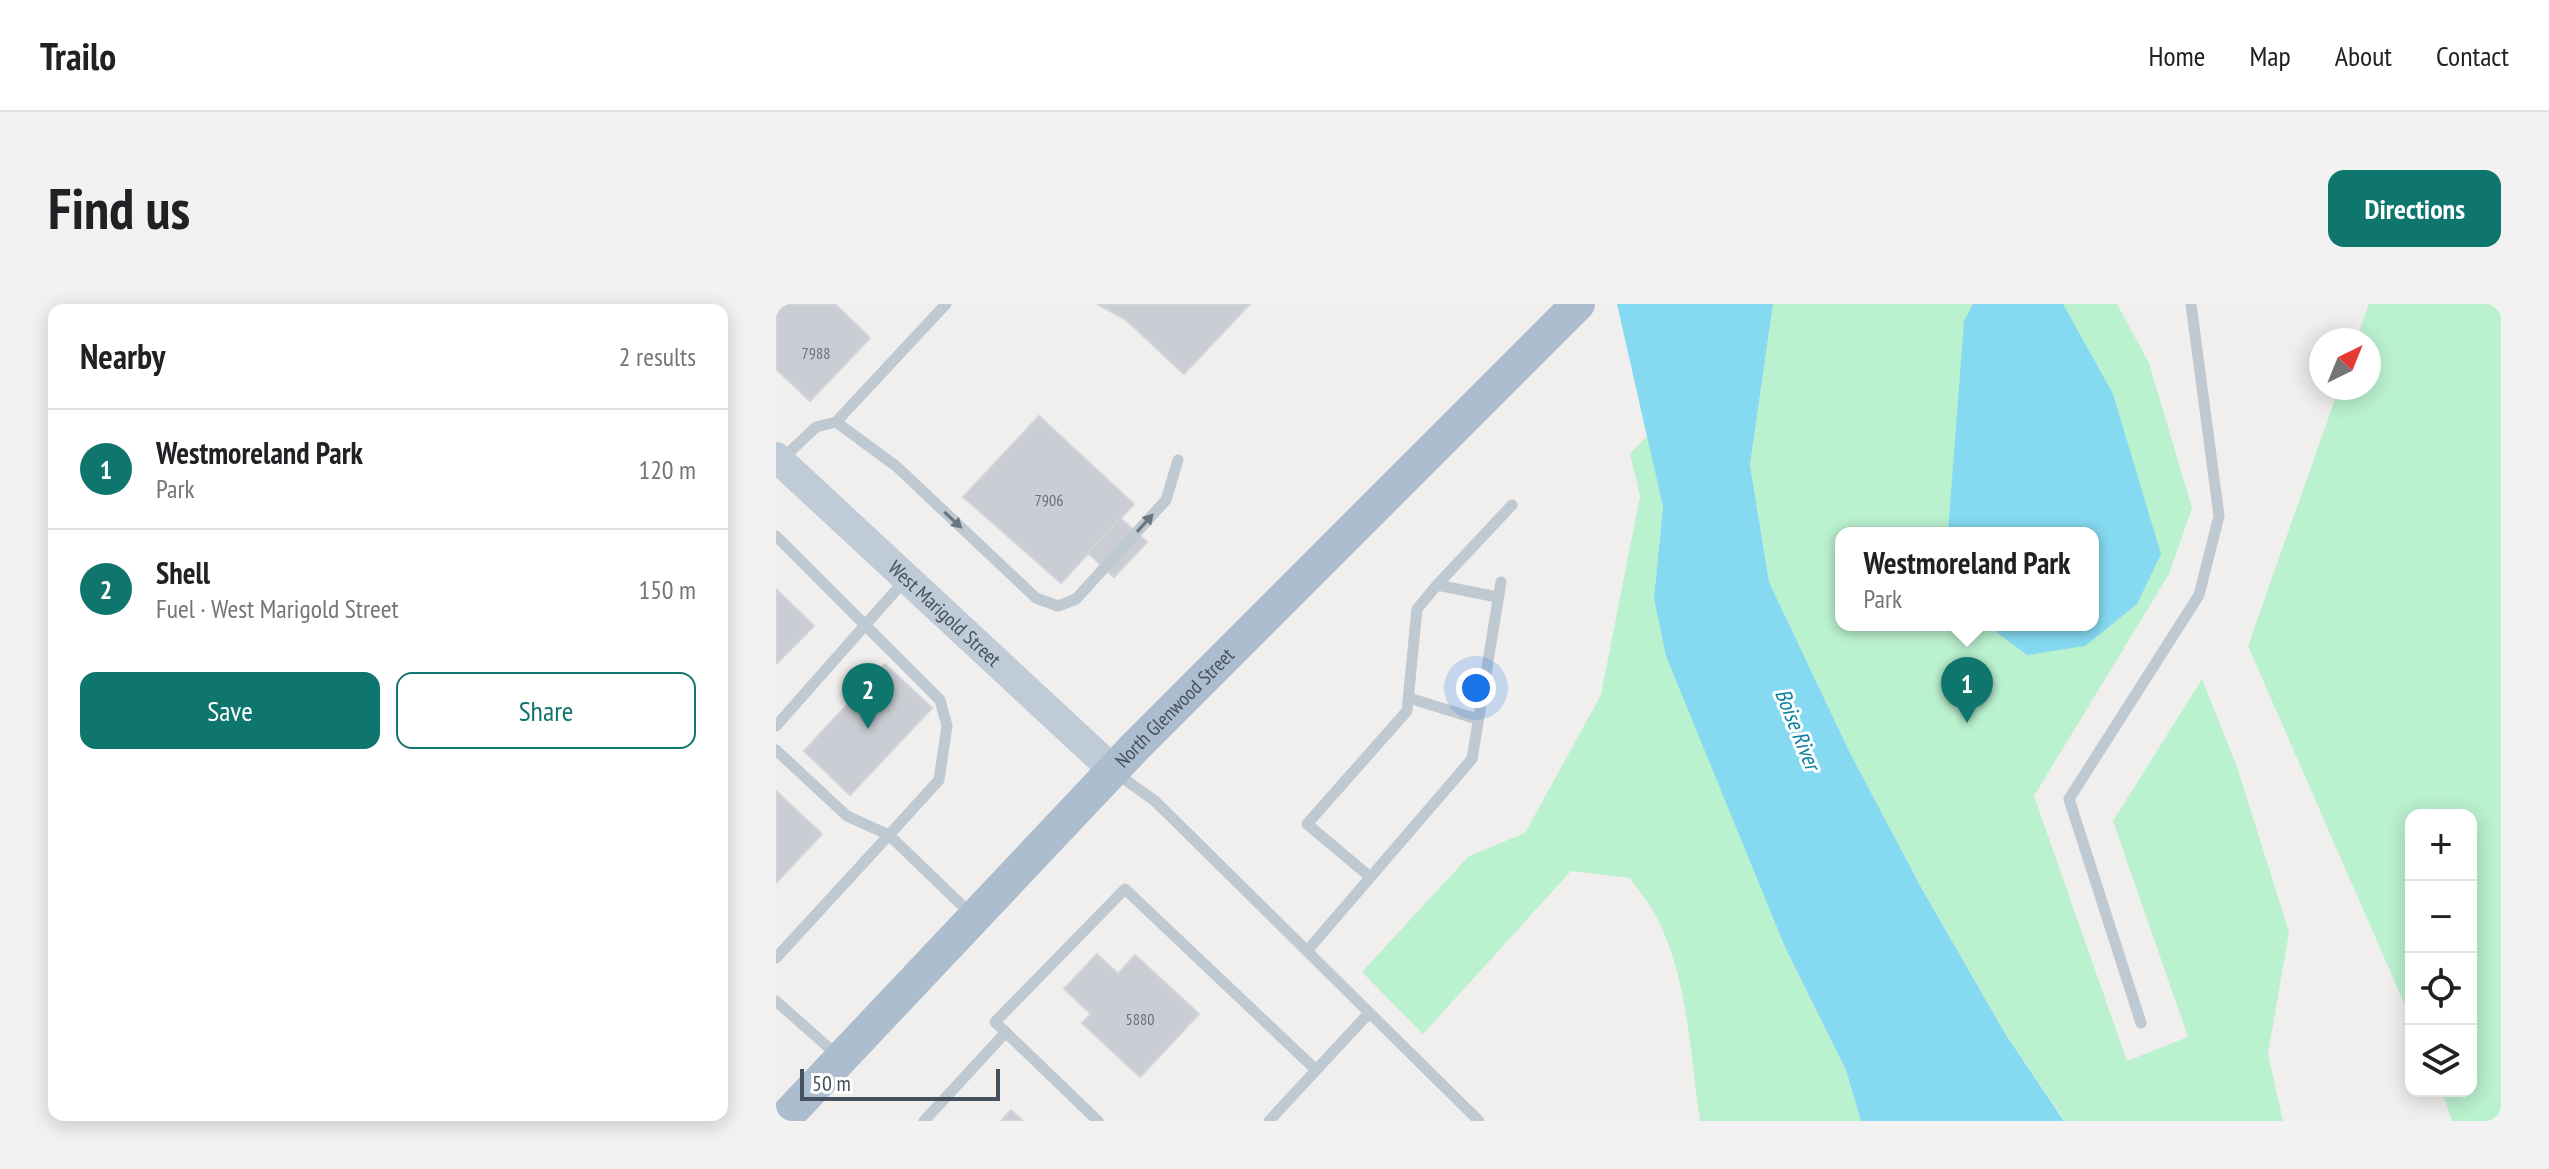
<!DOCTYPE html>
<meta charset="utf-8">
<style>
:root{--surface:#fff;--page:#f2f2f2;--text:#202124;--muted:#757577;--line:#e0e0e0;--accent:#0f766e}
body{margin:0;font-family:"PT Sans Narrow",sans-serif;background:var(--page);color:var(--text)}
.controls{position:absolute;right:24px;bottom:24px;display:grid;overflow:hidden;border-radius:16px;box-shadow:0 4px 20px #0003}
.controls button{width:72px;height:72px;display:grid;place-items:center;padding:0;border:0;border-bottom:2px solid var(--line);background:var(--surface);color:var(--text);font:40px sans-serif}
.compass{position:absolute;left:1533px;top:24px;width:72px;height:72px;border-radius:50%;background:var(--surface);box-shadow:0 4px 20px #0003;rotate:43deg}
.scale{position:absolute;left:24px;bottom:20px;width:200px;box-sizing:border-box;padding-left:8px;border:4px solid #45515c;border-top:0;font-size:22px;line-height:28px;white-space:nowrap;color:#45515c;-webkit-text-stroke:6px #fff;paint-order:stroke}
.you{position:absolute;left:700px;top:384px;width:28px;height:28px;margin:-20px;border:6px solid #fff;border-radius:50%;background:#1a73e8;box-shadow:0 0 0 12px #1a73e833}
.badge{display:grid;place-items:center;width:52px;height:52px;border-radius:50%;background:var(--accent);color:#fff;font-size:26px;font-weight:700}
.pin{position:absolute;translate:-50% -66px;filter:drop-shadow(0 2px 4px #0008)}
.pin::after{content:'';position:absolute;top:42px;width:28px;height:24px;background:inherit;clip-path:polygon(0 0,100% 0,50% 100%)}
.popup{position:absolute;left:1059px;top:223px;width:264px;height:104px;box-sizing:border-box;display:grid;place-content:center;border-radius:16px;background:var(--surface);filter:drop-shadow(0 2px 6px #0005);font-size:26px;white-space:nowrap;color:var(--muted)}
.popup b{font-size:30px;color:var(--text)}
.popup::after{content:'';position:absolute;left:50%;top:100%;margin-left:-16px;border:16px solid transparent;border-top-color:var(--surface)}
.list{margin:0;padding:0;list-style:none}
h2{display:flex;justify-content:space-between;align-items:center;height:104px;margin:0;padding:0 32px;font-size:34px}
h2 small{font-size:26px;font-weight:400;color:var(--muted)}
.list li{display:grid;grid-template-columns:52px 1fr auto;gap:24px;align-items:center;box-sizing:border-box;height:120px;padding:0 32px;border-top:2px solid var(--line)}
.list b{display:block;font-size:30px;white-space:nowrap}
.list p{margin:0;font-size:26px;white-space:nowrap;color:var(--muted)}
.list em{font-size:26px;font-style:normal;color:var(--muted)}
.actions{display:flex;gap:16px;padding:24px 32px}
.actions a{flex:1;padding:18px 0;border:2px solid var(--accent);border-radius:16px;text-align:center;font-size:28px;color:var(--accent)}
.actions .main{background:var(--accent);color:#fff}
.icon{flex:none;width:44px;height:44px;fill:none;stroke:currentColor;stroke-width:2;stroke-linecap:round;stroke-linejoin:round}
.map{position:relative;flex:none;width:1725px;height:817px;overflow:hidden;border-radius:16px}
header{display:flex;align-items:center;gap:48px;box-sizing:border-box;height:112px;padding:0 40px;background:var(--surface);border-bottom:2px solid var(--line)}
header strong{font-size:38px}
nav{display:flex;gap:44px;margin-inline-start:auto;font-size:28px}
.intro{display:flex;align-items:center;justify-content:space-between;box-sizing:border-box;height:192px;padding:0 48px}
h1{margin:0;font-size:56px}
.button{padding:20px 36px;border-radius:16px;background:var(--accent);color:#fff;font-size:28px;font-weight:700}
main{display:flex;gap:48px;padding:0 48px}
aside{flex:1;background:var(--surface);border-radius:16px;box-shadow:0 4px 20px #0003}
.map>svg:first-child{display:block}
</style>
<header>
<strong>Trailo</strong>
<nav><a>Home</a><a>Map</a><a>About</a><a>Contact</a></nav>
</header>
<div class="intro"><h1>Find us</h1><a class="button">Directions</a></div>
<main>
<aside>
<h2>Nearby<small>2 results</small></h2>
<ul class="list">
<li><span class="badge">1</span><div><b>Westmoreland Park</b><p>Park</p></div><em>120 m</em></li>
<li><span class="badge">2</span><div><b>Shell</b><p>Fuel · West Marigold Street</p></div><em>150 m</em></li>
</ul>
<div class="actions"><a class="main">Save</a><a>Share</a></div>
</aside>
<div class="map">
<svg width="1725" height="817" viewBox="0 0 1725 817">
<rect width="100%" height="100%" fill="#f1eeee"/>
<!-- green -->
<g fill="#baf1cf" fill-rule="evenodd">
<path d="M997,0H1341L1373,59L1416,204L1393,270L1258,492L1351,757L1412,733L1337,517L1426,375L1461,463L1513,628L1492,750L1507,817H1289L1230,731L1147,587L1073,447L993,278L974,161ZM1065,229H1317V321H1065Z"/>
<path d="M1593,0H1725V817H1676L1666,787H1695V511H1635V715L1472,342L1563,84H1593V36H1580Z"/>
<path d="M871,132L887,203L878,294L1009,643L1070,766L1085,817H924C914,750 912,671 879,610C872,597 862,586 854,574L795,567L647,730L586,668L693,552L749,529L825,391L864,192L854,150Z"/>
</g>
<!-- water -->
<g fill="#85d9f0">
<path d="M841,0H997L974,161L993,278L1073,447L1147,587L1230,731L1288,817H1085L1070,766L1009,643L890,352L878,294L887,203Z"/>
<path d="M1197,0H1287L1337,90L1385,250L1361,300L1309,342L1251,351L1211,321H1317V229H1172L1188,17Z"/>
</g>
<!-- building -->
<g fill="#cacdd3" stroke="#d2d4da" stroke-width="2">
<path d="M0,0H59L94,34L34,97L0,65Z"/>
<path d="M321,0H474L408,70L349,15Z"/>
<path d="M263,112L358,200L285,279L187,193Z"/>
<path d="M344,214L371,238L338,273L312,249Z"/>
<path d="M0,285L38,322L0,360Z"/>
<path d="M109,360L156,404L74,491L28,447Z"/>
<path d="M0,487L46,530L0,579Z"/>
<path d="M321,650L342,670L359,651L423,710L364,773L306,719L315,710L288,685Z"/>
<path d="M235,806L247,817H225Z"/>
</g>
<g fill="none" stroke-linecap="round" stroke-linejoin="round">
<!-- lane -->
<g stroke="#bec9d1" stroke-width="11">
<path d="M60,118L120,162L260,294L282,302L300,295L390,196L402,156"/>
<path d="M4,157L40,123L60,118L170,0"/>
<path d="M0,232L164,396L171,422L163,476L113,531L196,611"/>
<path d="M661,281L736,201"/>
<path d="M633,394L701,415"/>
<path d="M0,422L129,276"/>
<path d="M0,446L71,512L113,531L0,654"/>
<path d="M340,469L379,497L703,817"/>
<path d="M593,572L531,520L631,407L641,305L661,281L721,293"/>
<path d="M531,647L696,455L725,278"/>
<path d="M0,697L61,751"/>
<path d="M1365,719L1293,495L1423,291L1443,212L1415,0"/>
<path d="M148,817L230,728"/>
<path d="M322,817L219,718L349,585L538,764"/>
<path d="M493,817L593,709"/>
</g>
<!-- secondary -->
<path stroke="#c0cbd8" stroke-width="30" id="s1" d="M0,153L337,466"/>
<!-- primary -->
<path stroke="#acbdce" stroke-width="34" id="s2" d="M6,817L358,444L802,0"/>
</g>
<!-- one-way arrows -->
<defs><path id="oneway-solid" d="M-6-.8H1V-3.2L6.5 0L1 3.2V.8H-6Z" transform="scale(2)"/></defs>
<g fill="#69757f">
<use href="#oneway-solid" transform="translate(177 216) rotate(43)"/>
<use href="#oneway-solid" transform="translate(369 219) rotate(-48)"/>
</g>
<g text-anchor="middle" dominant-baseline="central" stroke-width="6" stroke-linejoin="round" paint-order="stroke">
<!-- number labels -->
<g font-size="16" fill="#66707a">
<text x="40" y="49">7988</text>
<text x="273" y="196">7906</text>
<text x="364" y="715">5880</text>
</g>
<!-- street labels -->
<g font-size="20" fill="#45515c" stroke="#fff">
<text stroke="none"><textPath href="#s1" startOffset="230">West Marigold Street</textPath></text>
<text stroke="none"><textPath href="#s2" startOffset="570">North Glenwood Street</textPath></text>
</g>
<!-- water labels -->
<g font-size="22" font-style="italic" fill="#077f9f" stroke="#fff">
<text transform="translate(1022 425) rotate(68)">Boise River</text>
</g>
</g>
</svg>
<div class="controls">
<button>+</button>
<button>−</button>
<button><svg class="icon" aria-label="locate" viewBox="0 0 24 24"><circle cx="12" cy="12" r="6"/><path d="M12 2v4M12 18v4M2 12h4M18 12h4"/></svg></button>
<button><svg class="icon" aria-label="layers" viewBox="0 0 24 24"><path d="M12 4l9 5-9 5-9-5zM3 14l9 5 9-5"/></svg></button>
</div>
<svg class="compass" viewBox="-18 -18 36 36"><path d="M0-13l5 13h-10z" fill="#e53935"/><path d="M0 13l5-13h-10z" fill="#757577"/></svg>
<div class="scale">50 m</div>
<div class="you"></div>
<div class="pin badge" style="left:1191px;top:419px">1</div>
<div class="popup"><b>Westmoreland Park</b>Park</div>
<div class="pin badge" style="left:92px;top:425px">2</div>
</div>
</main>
